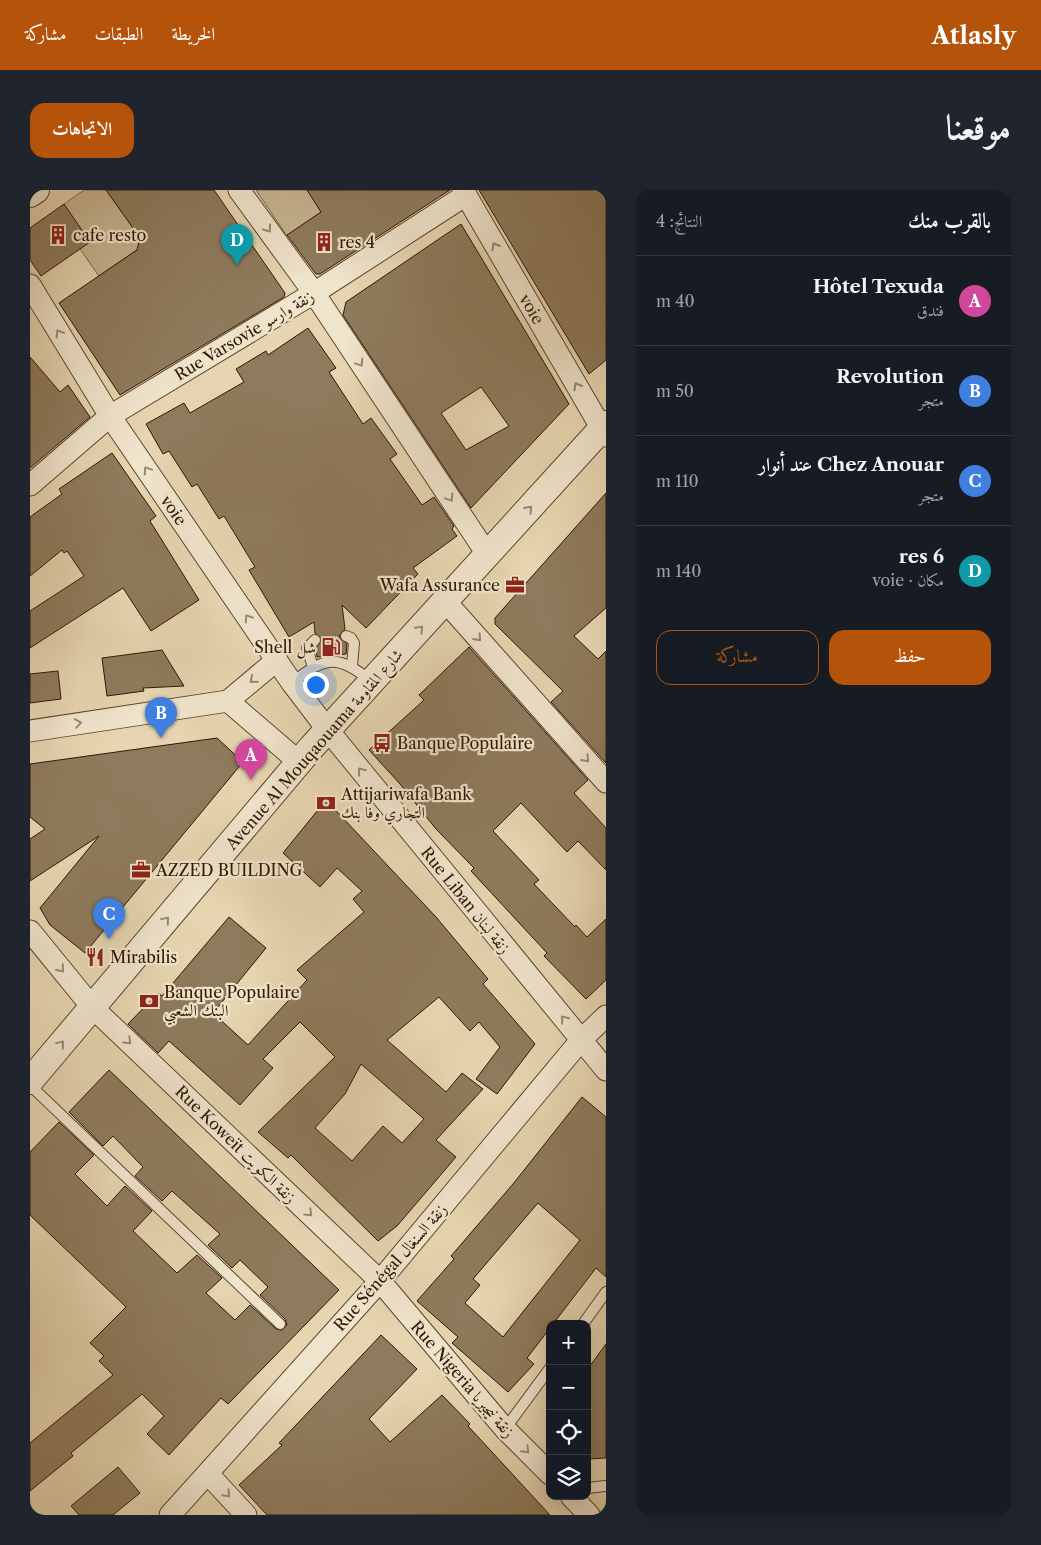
<!DOCTYPE html>
<html lang="ar">
<meta charset="utf-8">
<style>
:root{--surface:#171b24;--page:#20242c;--text:#f1f3f6;--muted:#9ea1a6;--line:#363941;--accent:#b45309}
body{margin:0;font-family:"Libre Caslon Text",Amiri,serif;background:var(--page);color:var(--text);direction:rtl}
.controls{position:absolute;right:15px;bottom:15px;display:grid;overflow:hidden;border-radius:10px;box-shadow:0 5px 20px #0002}
.controls button{width:45px;height:45px;display:grid;place-items:center;padding:0;border:0;border-bottom:1px solid var(--line);background:var(--surface);color:var(--text);font:25px sans-serif}
.you{position:absolute;left:285px;top:494px;width:18px;height:18px;margin:-12px;border:4px solid #fff;border-radius:50%;background:#1a73e8;box-shadow:0 0 0 8px #1a73e833}
.badge{display:grid;place-items:center;width:32px;height:32px;border-radius:50%;background:var(--accent);color:#fff;font-size:16px;font-weight:700}
.pin{position:absolute;translate:-50% -41px;filter:drop-shadow(0 1px 2px #0008)}
.pin::after{content:'';position:absolute;top:26px;width:18px;height:15px;background:inherit;clip-path:polygon(0 0,100% 0,50% 100%)}
.list{margin:0;padding:0;list-style:none}
h2{display:flex;justify-content:space-between;align-items:center;height:65px;margin:0;padding:0 20px;font-size:21px}
h2 small{font-size:16px;font-weight:400;color:var(--muted)}
.list li{display:grid;grid-template-columns:32px 1fr auto;gap:15px;align-items:center;box-sizing:border-box;height:90px;padding:0 20px;border-top:1px solid var(--line)}
.list b{display:block;font-size:19px;white-space:nowrap}
.list p{margin:0;font-size:16px;white-space:nowrap;color:var(--muted)}
.list em{font-size:16px;font-style:normal;color:var(--muted)}
.actions{display:flex;gap:10px;padding:15px 20px}
.actions a{flex:1;padding:11px 0;border:1px solid var(--accent);border-radius:15px;text-align:center;font-size:18px;color:var(--accent)}
.actions .main{background:var(--accent);color:#fff}
.icon{flex:none;width:28px;height:28px;fill:none;stroke:currentColor;stroke-width:2;stroke-linecap:round;stroke-linejoin:round}
.map{position:relative;flex:none;width:576px;height:1325px;overflow:hidden;direction:ltr;border-radius:15px}
header{display:flex;align-items:center;gap:30px;box-sizing:border-box;height:70px;padding:0 25px;background:var(--accent);color:#fff}
header strong{font-size:24px}
nav{display:flex;gap:28px;margin-inline-start:auto;font-size:18px}
.intro{display:flex;align-items:center;justify-content:space-between;box-sizing:border-box;height:120px;padding:0 30px}
h1{margin:0;font-size:35px}
.button{padding:12px 22px;border-radius:15px;background:var(--accent);color:#fff;font-size:18px;font-weight:700}
main{display:flex;gap:30px;padding:0 30px}
aside{flex:1;background:var(--surface);border-radius:15px;box-shadow:0 5px 20px #0002}
.map>svg:first-child{display:block}
</style>
<header>
<strong>Atlasly</strong>
<nav><a>الخريطة</a><a>الطبقات</a><a>مشاركة</a></nav>
</header>
<div class="intro"><h1>موقعنا</h1><a class="button">الاتجاهات</a></div>
<main>
<aside>
<h2>بالقرب منك<small>النتائج: 4</small></h2>
<ul class="list">
<li><span class="badge" style="background:#d1479c">A</span><div><b>Hôtel Texuda</b><p>فندق</p></div><em>40 m</em></li>
<li><span class="badge" style="background:#3f7fe0">B</span><div><b>Revolution</b><p>متجر</p></div><em>50 m</em></li>
<li><span class="badge" style="background:#3f7fe0">C</span><div><b>Chez Anouar عند أنوار</b><p>متجر</p></div><em>110 m</em></li>
<li><span class="badge" style="background:#0f9aa8">D</span><div><b>res 6</b><p>مكان · voie</p></div><em>140 m</em></li>
</ul>
<div class="actions"><a class="main">حفظ</a><a>مشاركة</a></div>
</aside>
<div class="map">
<svg width="576" height="1325" viewBox="0 0 576 1325">
<rect width="100%" height="100%" fill="#e6d5b0"/>
<filter id="stains"><feTurbulence type="fractalNoise" baseFrequency=".004" numOctaves="4"/><feColorMatrix values="0 0 0 0 .2 0 0 0 0 .09 0 0 0 0 .02 0 0 0 .5 -.17"/></filter>
<radialGradient id="worn" r=".72"><stop offset=".6" stop-color="#630" stop-opacity="0"/><stop offset="1" stop-color="#630" stop-opacity=".3"/></radialGradient>
<!-- green -->
<g fill="#c7b592" stroke="#7b6649">
<path d="M54,0H76L115,54L69,86L50,59L34,14Z"/>
<path d="M226,0H277L291,22L257,46Z"/>
</g>
<!-- building -->
<g fill="#8e7a5c" stroke="#2f1700" fill-rule="evenodd">
<path d="M76,0H184L255,103L254,107L90,205L29,113L107,60L110,48Z"/>
<path d="M277,0H420L290,84H286L257,45L291,22Z"/>
<path d="M449,0H576V170L559,184Z"/>
<path d="M34,14L60,52L11,86L0,70V38Z"/>
<path d="M431,34L539,214L441,318L313,125L316,112ZM451,197L479,236L436,260L411,223Z"/>
<path d="M278,138L306,178L299,182L333,234L341,228L367,264L360,269L392,315L404,307L424,336L422,339L427,346L383,378L388,384L336,438L312,415L315,439L309,446L317,454L316,464L287,467L286,458L292,449L285,443L284,432L259,447L219,380L225,377L194,326L189,329L167,294L162,297L139,261L133,264L116,234L154,213L160,223L214,192L206,179L236,161L238,165Z"/>
<path d="M0,167L30,202L38,195L60,227L0,278Z"/>
<path d="M82,263L126,326L120,331L169,410L121,441L93,398L0,458V421L54,386L37,361L34,363L32,360L0,386V327L32,304L29,299Z"/>
<path d="M576,303V418L544,446L568,469L576,461V573L521,512L533,501L465,434V428Z"/>
<path d="M439,457L558,590L544,603L576,638V680L548,651L537,662L491,613L463,641L509,690L504,694L545,737L546,735L557,747L576,729V790L556,809L514,766L517,763L441,681L444,678L406,639L370,594L339,560L394,510L389,505Z"/>
<path d="M132,460L154,496L113,498L114,501L77,506L72,468Z"/>
<path d="M28,481L31,509L0,513V484Z"/>
<path d="M187,548L213,572L55,763L20,735L10,718L69,646L0,691V649L15,639L0,627V574Z"/>
<path d="M296,610L406,727L458,789L453,794L505,854L467,904L446,889L470,857L449,832L440,841L409,807L357,850L416,902L432,883L453,899L406,950L426,967L367,1036L348,1051L261,965L258,968L228,942L305,867L270,832L233,869L243,878L210,915L139,851L128,863L98,834L128,803L132,806L199,727L236,758L183,823L218,855L277,790L267,780L334,722L323,709L332,701L307,678L290,697L253,663ZM331,874L394,929L372,953L353,936L322,971L285,938L315,904Z"/>
<path d="M79,880L309,1100L198,1214L191,1208L139,1265L117,1244L134,1226L112,1204L41,1263L43,1266L0,1301V1253L83,1185L69,1171L74,1166L60,1153L96,1117L0,1025V962L29,932L64,965L45,984L77,1016L95,996L122,1021L103,1041L147,1083L167,1065L192,1088L176,1103L205,1130L220,1115L246,1139L252,1140L257,1135L255,1129L230,1105L238,1097L210,1070L202,1078L178,1055L190,1044L142,1001L132,1011L105,986L113,977L83,946L73,956L39,922Z"/>
<path d="M552,907L576,927V1087L566,1078L523,1134H520V1138L497,1168L504,1174L478,1202L422,1153L428,1147L387,1111L424,1069L421,1066L483,994ZM508,1013L550,1050L473,1147L435,1113L450,1095L443,1089Z"/>
<path d="M351,1145L387,1179L339,1229L360,1252L412,1205L440,1234L438,1236L520,1325H237L209,1295L252,1255L249,1253Z"/>
<path d="M576,1154V1268L557,1269V1180Z"/>
<path d="M88,1277L110,1303L83,1325H49L41,1316Z"/>
</g>
<g fill="none" stroke-linecap="round" stroke-linejoin="round">
<!-- service casing -->
<g stroke="#5d462c" stroke-width="12">
<g id="service">
<path d="M316,446L321,448L324,453L322,476"/>
<path d="M283,477L277,458L285,450"/>
<path d="M262,493C295,466 308,464 341,491"/>
<path d="M0,895L250,1134"/>
<path d="M553,1134L576,1102"/>
<path d="M475,1239L520,1178"/>
<path d="M557,1298L576,1296"/>
</g>
</g>
<!-- minor casing -->
<g stroke="#5d462c" stroke-width="23">
<g id="minor">
<path d="M209,0L284,103L457,364"/>
<path d="M433,0L576,246"/>
<path d="M0,95L80,226L262,493L297,539L576,880"/>
<path d="M0,295L80,226L284,103L436,5"/>
<path d="M415,411L576,592"/>
<path d="M198,511L269,572"/>
<path d="M198,511L247,470"/>
<path d="M0,541L198,511"/>
<path d="M0,741L62,817L350,1091L475,1239L520,1284"/>
<path d="M178,1284L216,1325"/>
<path d="M541,1306L559,1325"/>
<path d="M140,1325L350,1091L551,850L576,826"/>
</g>
</g>
<!-- tertiary casing -->
<g stroke="#5d462c" stroke-width="28">
<g id="tertiary">
<path d="M0,4L6,0"/>
<path d="M0,891L281,558L576,234"/>
</g>
</g>
<!-- service -->
<use href="#service" stroke="#efe4cc" stroke-width="10"/>
<!-- minor -->
<use href="#minor" stroke="#efe4cc" stroke-width="21"/>
<!-- tertiary -->
<use href="#tertiary" stroke="#efe4cc" stroke-width="26"/>
</g>
<!-- one-way arrows -->
<defs><path id="oneway-chevron" d="M-2-3.5L2.5 0L-2 3.5" fill="none" stroke-width="1.6" stroke-linecap="round" stroke-linejoin="round" transform="scale(1.25)"/></defs>
<g stroke="#998870">
<use href="#oneway-chevron" transform="translate(238 39) rotate(54)"/>
<use href="#oneway-chevron" transform="translate(465 56) rotate(-120)"/>
<use href="#oneway-chevron" transform="translate(29 143) rotate(-121)"/>
<use href="#oneway-chevron" transform="translate(330 173) rotate(56)"/>
<use href="#oneway-chevron" transform="translate(547 196) rotate(-120)"/>
<use href="#oneway-chevron" transform="translate(117 280) rotate(-124)"/>
<use href="#oneway-chevron" transform="translate(420 308) rotate(56)"/>
<use href="#oneway-chevron" transform="translate(499 319) rotate(-48)"/>
<use href="#oneway-chevron" transform="translate(218 428) rotate(-124)"/>
<use href="#oneway-chevron" transform="translate(390 439) rotate(-47)"/>
<use href="#oneway-chevron" transform="translate(448 448) rotate(48)"/>
<use href="#oneway-chevron" transform="translate(223 490) rotate(140)"/>
<use href="#oneway-chevron" transform="translate(48 533) rotate(-9)"/>
<use href="#oneway-chevron" transform="translate(556 569) rotate(48)"/>
<use href="#oneway-chevron" transform="translate(331 581) rotate(-129)"/>
<use href="#oneway-chevron" transform="translate(136 730) rotate(-50)"/>
<use href="#oneway-chevron" transform="translate(31 779) rotate(51)"/>
<use href="#oneway-chevron" transform="translate(534 829) rotate(-129)"/>
<use href="#oneway-chevron" transform="translate(98 851) rotate(44)"/>
<use href="#oneway-chevron" transform="translate(31 854) rotate(-50)"/>
<use href="#oneway-chevron" transform="translate(279 1023) rotate(44)"/>
<use href="#oneway-chevron" transform="translate(496 1260) rotate(45)"/>
<use href="#oneway-chevron" transform="translate(197 1304) rotate(47)"/>
</g>
<!-- icons -->
<defs>
<g id="building-bare" transform="scale(1.5)"><path d="M-4-6H4V6H1V3H-1V6H-4ZM-2.5-4.3h1.7v1.8h-1.7ZM.8-4.3h1.7v1.8H.8ZM-2.5-1h1.7V.8h-1.7ZM.8-1h1.7V.8H.8Z" fill="#8f2418" stroke="#efe4cc" stroke-width="2.5" paint-order="stroke"/></g>
<g id="office-bare" transform="scale(1.5)"><path d="M-6-3h4V-5.5h4V-3h4V5H-6ZM-1-4.5V-3h2v-1.5ZM-6 0V1H6V0Z" fill="#8f2418" stroke="#efe4cc" stroke-width="2.5" paint-order="stroke"/></g>
<g id="fuel-bare" transform="scale(1.5)"><path d="M-5.5-6h7V0h2V4h1.3V-2.5L3-4.5l.8-.8L6-3V5H2.5V1h-1V6h-7ZM-4.2-4.7v3.2H.2V-4.7Z" fill="#8f2418" stroke="#efe4cc" stroke-width="2.5" paint-order="stroke"/></g>
<g id="bus-bare" transform="scale(1.5)"><path d="M-5-6H5V4H4V6H2V4H-2V6H-4V4H-5ZM-3.5-4V0h7V-4ZM-3.5 1.2v1.5H-2V1.2ZM2 1.2v1.5H3.5V1.2Z" fill="#8f2418" stroke="#efe4cc" stroke-width="2.5" paint-order="stroke"/></g>
<g id="bank-bare" transform="scale(1.5)"><path d="M-6-4H6V4H-6ZM0-2.3a2.3 2.3 0 1 0 0 4.6a2.3 2.3 0 1 0 0-4.6Z" fill="#8f2418" stroke="#efe4cc" stroke-width="2.5" paint-order="stroke"/></g>
<g id="restaurant-bare" transform="scale(1.5)"><path d="M-5-6h1v4h1v-4h1v4h1v-4h1v5L-1.5 .5V6h-2V.5L-5-1ZM5-6V6H3V1.5H1.5Q1.5-4 5-6Z" fill="#8f2418" stroke="#efe4cc" stroke-width="2.5" paint-order="stroke"/></g>
</defs>
<g fill-rule="evenodd">
<use href="#building-bare" x="28" y="45"/>
<use href="#building-bare" x="294" y="52"/>
<use href="#office-bare" x="485" y="395"/>
<use href="#fuel-bare" x="301" y="457"/>
<use href="#bus-bare" x="352" y="553"/>
<use href="#bank-bare" x="296" y="613"/>
<use href="#office-bare" x="111" y="680"/>
<use href="#restaurant-bare" x="65" y="767"/>
<use href="#bank-bare" x="119" y="811"/>
</g>
<g text-anchor="middle" dominant-baseline="central" stroke-width="4.5" stroke-linejoin="round" paint-order="stroke">
<!-- poi labels -->
<g font-size="16" fill="#2f1700" stroke="#efe4cc" text-anchor="start">
<text x="43" y="45">cafe resto</text>
<text x="309" y="52">res 4</text>
<text x="470" y="395" text-anchor="end">Wafa Assurance</text>
<text x="286" y="457" text-anchor="end">Shell شل</text>
<text x="367" y="553">Banque Populaire</text>
<text x="311" y="604">Attijariwafa Bank<tspan x="311" dy="18">التجاري وفا بنك</tspan></text>
<text x="126" y="680">AZZED BUILDING</text>
<text x="80" y="767">Mirabilis</text>
<text x="134" y="802">Banque Populaire<tspan x="134" dy="18">البنك الشعبي</tspan></text>
</g>
<!-- street labels -->
<g font-size="16" fill="#2f1700" stroke="#efe4cc">
<text transform="translate(502 119) rotate(60)">voie</text>
<text transform="translate(214 145) rotate(-31)">Rue Varsovie زنقة وارسو</text>
<text transform="translate(144 320) rotate(56)">voie</text>
<text transform="translate(284 559) rotate(-49)">Avenue Al Mouqaouama شارع المقاومة</text>
<text transform="translate(436 710) rotate(51)">Rue Liban زنقة لبنان</text>
<text transform="translate(206 954) rotate(44)">Rue Koweït زنقة الكويت</text>
<text transform="translate(360 1077) rotate(-49)">Rue Sénégal زنقة السنغال</text>
<text transform="translate(433 1189) rotate(49)">Rue Nigeria زنقة نيجيريا</text>
</g>
</g>
<rect width="100%" height="100%" filter="url(#stains)"/>
<rect width="100%" height="100%" fill="url(#worn)"/>
</svg>
<div class="controls">
<button>+</button>
<button>−</button>
<button><svg class="icon" aria-label="locate" viewBox="0 0 24 24"><circle cx="12" cy="12" r="6"/><path d="M12 2v4M12 18v4M2 12h4M18 12h4"/></svg></button>
<button><svg class="icon" aria-label="layers" viewBox="0 0 24 24"><path d="M12 4l9 5-9 5-9-5zM3 14l9 5 9-5"/></svg></button>
</div>
<div class="you"></div>
<div class="pin badge" style="left:221px;top:590px;background:#d1479c">A</div>
<div class="pin badge" style="left:131px;top:548px;background:#3f7fe0">B</div>
<div class="pin badge" style="left:79px;top:749px;background:#3f7fe0">C</div>
<div class="pin badge" style="left:207px;top:75px;background:#0f9aa8">D</div>
</div>
</main>
